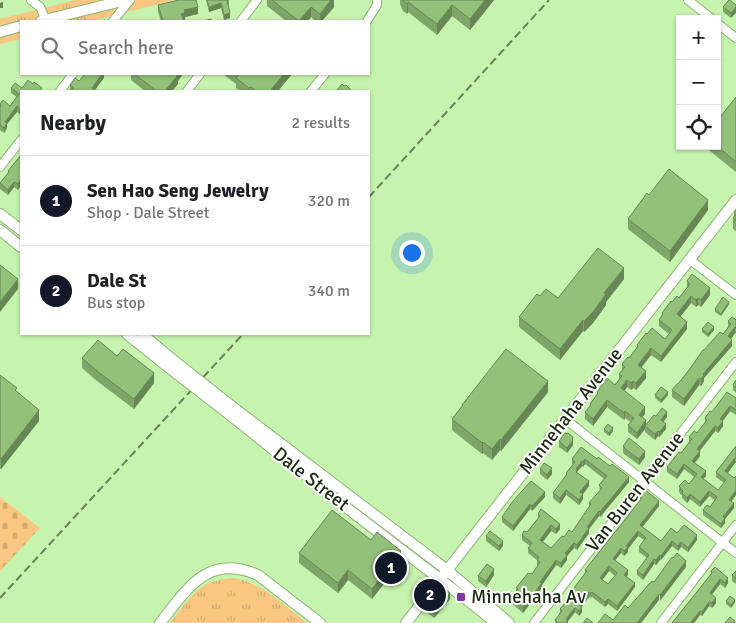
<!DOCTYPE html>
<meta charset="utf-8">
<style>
:root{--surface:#fff;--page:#f2f2f2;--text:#202124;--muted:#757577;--line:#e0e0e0;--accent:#111827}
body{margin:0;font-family:Signika,sans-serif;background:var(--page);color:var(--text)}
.controls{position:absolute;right:15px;top:15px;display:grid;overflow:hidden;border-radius:0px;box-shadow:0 1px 4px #0004}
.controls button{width:45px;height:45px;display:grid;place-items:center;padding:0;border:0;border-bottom:1px solid var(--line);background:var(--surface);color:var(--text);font:25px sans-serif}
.you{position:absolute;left:411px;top:252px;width:18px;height:18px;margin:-12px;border:4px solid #fff;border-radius:50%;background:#1a73e8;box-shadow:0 0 0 8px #1a73e833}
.badge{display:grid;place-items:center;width:32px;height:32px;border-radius:50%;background:var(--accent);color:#fff;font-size:16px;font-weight:700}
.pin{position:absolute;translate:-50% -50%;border:2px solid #fff;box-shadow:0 1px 5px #0006}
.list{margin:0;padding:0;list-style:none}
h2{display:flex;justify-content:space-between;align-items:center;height:65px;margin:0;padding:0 20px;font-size:21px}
h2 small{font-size:16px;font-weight:400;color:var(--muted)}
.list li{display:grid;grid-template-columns:32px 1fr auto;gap:15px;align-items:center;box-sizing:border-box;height:90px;padding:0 20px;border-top:1px solid var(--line)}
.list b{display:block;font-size:19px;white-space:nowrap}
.list p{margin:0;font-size:16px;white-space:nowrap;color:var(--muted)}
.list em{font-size:16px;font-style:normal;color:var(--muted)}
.icon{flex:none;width:28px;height:28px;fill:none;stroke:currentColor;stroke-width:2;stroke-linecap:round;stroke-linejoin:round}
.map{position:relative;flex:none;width:736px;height:623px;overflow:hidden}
.search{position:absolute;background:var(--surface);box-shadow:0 1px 4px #0004;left:20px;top:20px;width:350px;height:55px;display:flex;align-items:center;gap:12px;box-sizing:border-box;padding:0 18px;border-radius:0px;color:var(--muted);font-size:19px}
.panel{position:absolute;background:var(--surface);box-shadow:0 1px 4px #0004;left:20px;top:90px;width:350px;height:245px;border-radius:0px}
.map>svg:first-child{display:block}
</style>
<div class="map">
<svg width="736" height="623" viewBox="0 0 736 623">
<defs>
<pattern id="grass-tufts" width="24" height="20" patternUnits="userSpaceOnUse" patternTransform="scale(1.25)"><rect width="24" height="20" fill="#f9c781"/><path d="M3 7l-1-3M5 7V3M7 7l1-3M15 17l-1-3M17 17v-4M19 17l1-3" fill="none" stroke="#d5ab6e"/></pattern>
<pattern id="cemetery-stones" width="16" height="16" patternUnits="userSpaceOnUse" patternTransform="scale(1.25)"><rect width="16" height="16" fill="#f9c781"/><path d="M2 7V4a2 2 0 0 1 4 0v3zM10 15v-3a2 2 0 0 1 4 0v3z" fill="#d5ab6e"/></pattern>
</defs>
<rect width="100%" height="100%" fill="#c6f3ad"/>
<!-- grass -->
<g fill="url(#grass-tufts)">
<path d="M75,0H175L91,21H21V39L0,44V19Z"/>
<path d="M234,578C263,583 285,606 307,623H170C190,598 198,580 234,578Z"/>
</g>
<!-- cemetery -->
<path fill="url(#cemetery-stones)" d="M0,497L40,528L0,571Z"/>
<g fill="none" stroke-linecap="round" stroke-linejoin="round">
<!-- street casing -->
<g stroke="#8bb573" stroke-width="10">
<g id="street">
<path d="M31,0L40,7L46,20"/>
<path d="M688,0L712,19"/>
<path d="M113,21L130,0"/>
<path d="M241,21L257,0"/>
<path d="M367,21L377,5V0"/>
<path d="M717,23L736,38"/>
<path d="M60,91L73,74"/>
<path d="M187,91L200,74"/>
<path d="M311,91L325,74"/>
<path d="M0,167L21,140"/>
<path d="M689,259L736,295"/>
<path d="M565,419L736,553"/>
<path d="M534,623L736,362"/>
<path d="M661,623L736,525"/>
</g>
</g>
<!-- secondary casing -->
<g stroke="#8bb573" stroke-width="12">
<g id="secondary">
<path d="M41,21L126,0"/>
<path d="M0,32L21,26"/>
<path d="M0,214L21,230"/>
<path d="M0,230L21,247"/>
<path d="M127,334L172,370"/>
<path d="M142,334L178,364"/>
<path d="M234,408L447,570L509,623"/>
<path d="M229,414L334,498L471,603L496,623"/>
<path d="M160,623C188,588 208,553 258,575L320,623"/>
<path d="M406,623L736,200"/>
</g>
</g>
<!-- street -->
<use href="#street" stroke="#fff" stroke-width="8"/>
<!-- secondary -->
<use href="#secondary" stroke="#fff" stroke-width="10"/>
<!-- rail -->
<g stroke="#678456" stroke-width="2" stroke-dasharray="8 4" stroke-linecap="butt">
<path d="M369,197L549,0"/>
<path d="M0,598L243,334"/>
</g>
<!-- secondary-bridge casing -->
<g stroke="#8bb573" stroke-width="12" stroke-linecap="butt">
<g id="secondary-bridge">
<path d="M178,364L234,408"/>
<path d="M172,370L229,414"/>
</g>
</g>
<!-- secondary-bridge -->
<use href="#secondary-bridge" stroke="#fff" stroke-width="10"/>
</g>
<!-- wall -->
<g fill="#7ea668" fill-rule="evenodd">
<path d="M206,0H229V4L228,5L230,18L224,20L221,8L209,12Z"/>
<path d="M267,0H334V7L322,21H315L311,17L308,21H286L267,6Z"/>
<path d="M400,0H494L470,30L452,16L437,35L408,12L407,14L403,11L400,4Z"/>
<path d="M158,5L198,14L185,17V20H184V21H161L158,12Z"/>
<path d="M736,5L731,18L723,12V7Z"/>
<path d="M104,74V78L95,90L97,91H70V85L79,81Z"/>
<path d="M131,74H183L178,81V84L172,91H145L131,80Z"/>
<path d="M223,74H292L278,91H240L236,88V84Z"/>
<path d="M11,88H22L42,91H21V115L17,112L7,124V128L4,133L0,130V104L10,106L17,97L11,93Z"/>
<path d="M736,97V172L705,147V146H717Z"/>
<path d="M21,155V185L18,190L14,187L8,195L0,189V183L8,173V171Z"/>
<path d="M649,195L708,210L670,262L628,229V219Z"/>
<path d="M736,209V231L733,229V218L734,216V212Z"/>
<path d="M624,279L606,302V305L593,323L584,332L583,331L560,360L519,327V317L540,296L558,298Z"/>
<path d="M687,281L710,295L701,307L698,305L696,307L691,303L681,316L687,329L661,362L651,355L641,367L646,378L636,390L633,388L631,390L627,387L625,391L645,414L642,417L646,424L656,416L667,417L663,422L666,429L661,435L659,437L658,436L655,440L645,432V429L637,439L628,432V425L631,422L625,418L624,420L607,407L593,426L585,419V412L590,406V404L597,395V392L615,385L619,379V374L622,370V364L629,358L637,348V345L647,334L665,339L669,334L659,326V320L662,316V313L672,302L679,298L687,287Z"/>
<path d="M729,304L721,316L715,312V309Z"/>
<path d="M736,320V334L735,333L731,339L732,346L704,378V381L701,386L699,385L684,406L672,397V390L678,384L704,350L723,334L728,327V321Z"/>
<path d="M702,329L714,330L708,337L702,332Z"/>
<path d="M117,356L154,383L134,409L97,381L82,368V358Z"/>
<path d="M0,375L17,392L39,421L1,469H0Z"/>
<path d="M736,380V393L733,390V385Z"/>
<path d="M548,392L501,451L500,450L492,460L483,453L482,454L452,430V419L462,406V405Z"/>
<path d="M655,395H668L661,403L655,398Z"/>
<path d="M736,398V415L730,411L723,421V426L718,433L715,431L700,451V456L695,463L706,476L703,479L718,490L724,483L716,477V472L736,446V463H735L728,473L731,502L734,508L725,519V523L721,528L703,515V510L710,507L715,500L709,496L700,507L690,499L687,503L682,498V495L680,494L679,491V486L689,484L694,477L684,469L677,479L667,472V467L681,453L689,442V437L697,433L705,422V418L712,412Z"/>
<path d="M604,429L613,431L609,436L604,432Z"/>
<path d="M573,437V445L567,453L559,447V441Z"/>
<path d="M623,446L645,457L639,465L624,454L623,452Z"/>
<path d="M581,447L629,482L600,517L599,516L589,529V533L577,550L574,548L567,556V560L561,568L556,565L542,585V588L523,613L511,603V598L516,591V588L530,574H532L538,566L537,565V560L528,553V548L530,546L522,540V535L527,532L538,519V514L560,529L556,534L551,531L543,542L551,548L564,537L572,532L589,508V503L600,491L599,485L604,479L585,464L583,467L582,466L577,472L589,486L583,494V499L579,505L566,495L560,504L553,498V493L566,476V473L573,465L572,464V459Z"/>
<path d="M540,469L552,474L547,480L540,474Z"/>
<path d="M545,497L532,511L530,509L513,531L502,522V517Z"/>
<path d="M640,497L659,506L642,527L661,541L677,533L697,540L688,552L681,547L678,551L672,546L661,560H660L656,565L654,564L643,580L637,575V571L647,558L639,552V547L644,540L638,536L628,549V552L624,556L621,553L615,560L628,575L627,576L635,587L617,611L608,604L605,607L592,597L591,598L589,597L581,607L582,612L579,616L575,612L568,621V623H555V620L560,613V609L570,598V593L585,573V570L640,500ZM609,571L615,576L608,584L602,580Z"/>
<path d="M486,536L503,546L499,551L486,541Z"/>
<path d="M371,540L401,562L372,599L348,580L338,593L299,563V553Z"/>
<path d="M711,571L728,583L725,588L720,584L712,594L716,603L712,608L709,606L702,616L700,615L694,623H672L711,574Z"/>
<path d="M736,571V584L732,581V575Z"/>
<path d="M494,575L486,587L478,581V576Z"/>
<path d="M450,599L434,618L428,613V608Z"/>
<path d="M726,601L735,602L731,608L726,604Z"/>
</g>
<!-- shaded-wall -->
<g fill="#678755">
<path d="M331,0H334V7L322,21H320V14Z"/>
<path d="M485,0H494L470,30V19Z"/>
<path d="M3,2V8H0V3Z"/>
<path d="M408,2V12L407,14V4Z"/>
<path d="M221,3V8L209,12V7Z"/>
<path d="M452,5V16L437,35V24Z"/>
<path d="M198,7V14L185,17V20L181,21V14L184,10Z"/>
<path d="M311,7V17L308,21H299Z"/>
<path d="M736,7V13L731,18V13Z"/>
<path d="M230,13V18L224,20V15Z"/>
<path d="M102,74H104V78L94,91L92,88Z"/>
<path d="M176,74H183L178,81V84L172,91H165Z"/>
<path d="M284,74H292L278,91H270Z"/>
<path d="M17,106V112L7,124V128L4,133L5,122Z"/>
<path d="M370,107V118L369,120V110Z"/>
<path d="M21,179V185L18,190V184Z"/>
<path d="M14,182V187L8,195V190Z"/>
<path d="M708,200V210L670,262V251Z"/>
<path d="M624,268V279L606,302V305L593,323L584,332V321L604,293Z"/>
<path d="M18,279V289L0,312V302Z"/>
<path d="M710,288V295L701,307V300Z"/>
<path d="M691,296V303L677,321V314Z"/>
<path d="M698,298V305L696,307V300Z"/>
<path d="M729,302V304L721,316V314Z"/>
<path d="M583,320V331L560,360V349Z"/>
<path d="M687,322V329L661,362V356Z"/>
<path d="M714,327V330L708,337V334Z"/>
<path d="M735,327V333L728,343V336Z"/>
<path d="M732,340V346L704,378V381L701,386V379L703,374Z"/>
<path d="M651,348V355L638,372V365Z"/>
<path d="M646,371V378L636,390V383Z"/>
<path d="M154,373V383L134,409V399Z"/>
<path d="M699,378V385L684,406V399Z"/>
<path d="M627,380V387L621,395V388Z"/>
<path d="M548,381V392L501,451V440Z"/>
<path d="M633,381V388L631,390V383Z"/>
<path d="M668,392V395L661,403V400Z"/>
<path d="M607,400V407L593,426V419Z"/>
<path d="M730,406V411L720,424V419Z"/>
<path d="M645,407V414L639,422V415Z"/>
<path d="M39,410V421L1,469V459Z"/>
<path d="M625,411V418L624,420V413Z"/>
<path d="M667,412V417L661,425V420Z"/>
<path d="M646,420V427L645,426V429L637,439V433Z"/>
<path d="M723,421V426L718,433V428Z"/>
<path d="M666,424V429L659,437V432Z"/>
<path d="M715,426V431L697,454V449Z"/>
<path d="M613,428V431L609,436V433Z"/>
<path d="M658,431V436L655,440V434Z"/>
<path d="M573,437V445L567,453V448Z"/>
<path d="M500,439V450L492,460V449Z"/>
<path d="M483,442V453L482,454V443Z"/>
<path d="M645,451V457L639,465V459Z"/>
<path d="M700,451V456L692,466V461Z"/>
<path d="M735,458V463L725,476V471Z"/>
<path d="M585,459V464L583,467V462Z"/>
<path d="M582,461V466L577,472V476L576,469Z"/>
<path d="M684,464V469L677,479V474Z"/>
<path d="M552,468V474L547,480V475Z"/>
<path d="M706,471V476L701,482V477Z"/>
<path d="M629,477V482L600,517V512Z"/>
<path d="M589,481V486L580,498V492Z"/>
<path d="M566,490V495L560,504V498Z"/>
<path d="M736,490V495L729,505V500Z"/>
<path d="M709,491V496L700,507V502Z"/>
<path d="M545,492V497L532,511V506Z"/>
<path d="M583,494V499L579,505V500Z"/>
<path d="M690,494V499L687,503V498Z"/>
<path d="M659,501V506L640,530V525Z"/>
<path d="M734,503V508L725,519V523L721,528V524L723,517Z"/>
<path d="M530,504V509L513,531V526Z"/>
<path d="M599,511V516L589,529V533L577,550V545L587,527Z"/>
<path d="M560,524V529L556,534V529Z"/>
<path d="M551,525V531L540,545V540Z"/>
<path d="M638,531V536L628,549V552L624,556V551L626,546Z"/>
<path d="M697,535V540L688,552V548Z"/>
<path d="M503,541V546L499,551V546Z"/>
<path d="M672,541V546L661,560V556Z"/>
<path d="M681,542V547L678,551V546Z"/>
<path d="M574,543V548L567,556V560L561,568V563L565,553Z"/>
<path d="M621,548V553L613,563V559Z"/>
<path d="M401,551V562L372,599V589Z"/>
<path d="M660,555V560L656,565V560Z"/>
<path d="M654,559V564L643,580V575Z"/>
<path d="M556,560V565L542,585V588L523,613V607Z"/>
<path d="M686,561V567L660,601V595Z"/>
<path d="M609,566V571L600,583V578Z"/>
<path d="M494,569V575L486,587V581Z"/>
<path d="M348,570V580L338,593V583Z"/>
<path d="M628,570V575L624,579V575Z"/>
<path d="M728,578V583L725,588V583Z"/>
<path d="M720,579V584L710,597V593Z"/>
<path d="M635,583V587L617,611V606Z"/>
<path d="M589,592V597L579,610V605Z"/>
<path d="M450,593V599L434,618V613Z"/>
<path d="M659,594V600L641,623H637Z"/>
<path d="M716,598V603L712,608V603Z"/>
<path d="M608,599V604L605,607V602Z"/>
<path d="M735,600V602L731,608V605Z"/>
<path d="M709,602V606L702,616V612Z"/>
<path d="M582,607V612L579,616V611Z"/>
<path d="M575,608V612L568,621V623H566V619Z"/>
<path d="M700,611V615L694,623H691Z"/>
</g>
<!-- building -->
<g fill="#93c179" stroke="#678755" fill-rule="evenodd">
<path d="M179,0H196L198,7L184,10L185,13L181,14L184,21H163L158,5Z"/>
<path d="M207,0H227L230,13L224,15L221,3L209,7Z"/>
<path d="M272,0H331L320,14L311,7L299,21Z"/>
<path d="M403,0H485L470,19L452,5L437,24L408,2L407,4Z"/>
<path d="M729,0H730L736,5V7L731,13L723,7Z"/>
<path d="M211,19V21H204Z"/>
<path d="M85,74H102L92,88L97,91H71L74,88L70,85L75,78L79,81Z"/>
<path d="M134,74H176L178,75L165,91H157Z"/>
<path d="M237,74H284L270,91H256L251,87L249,88L236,78L238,75Z"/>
<path d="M28,80L33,84L34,82L42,88L40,91H21V110L17,106L5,122L7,123L4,128L0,125V107L1,106L0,104L3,100L10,106L19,94L11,88L15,83L22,88Z"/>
<path d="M342,84L344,86L346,85L352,91H336Z"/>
<path d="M736,97V162L717,146V121Z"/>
<path d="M21,155V179L18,184L14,182L8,190L0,183L9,172L8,171Z"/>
<path d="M669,169L708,200L670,251L628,219L647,193L649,195Z"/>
<path d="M736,214V220L733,218Z"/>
<path d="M598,248L624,268L604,293L606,294L593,312L584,321L583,320L560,349L519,317L537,294L540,296L546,289L558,298Z"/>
<path d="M0,265L18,279L0,302Z"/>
<path d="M692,274L710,288L701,300L698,298L696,300L691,296L677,314L687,322L661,356L651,348L638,365L646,371L636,383L633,381L631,383L627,380L621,388L645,407L639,415L646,420L637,433L628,425L634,418L625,411L624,413L607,400L593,419L585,412L591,405L590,404L598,393L597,392L607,378L615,385L622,376L619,374L625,367L622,364L628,357L629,358L638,346L637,345L646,333L647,334L652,328L665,339L672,330L659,320L663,314L662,313L671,301L672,302L677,296L679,298L690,284L687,281Z"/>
<path d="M723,297L729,302L721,314L715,309Z"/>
<path d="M732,317L736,320V328L735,327L728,336L732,340L703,374L704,375L701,379L699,378L684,399L672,390L677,384H678L689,370L703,350H704L720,332L723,334L731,324L728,321Z"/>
<path d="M708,322L714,327L708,334L702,329Z"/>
<path d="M98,340L117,356L123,349L154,373L134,399L97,371L82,358Z"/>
<path d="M506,349L548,381L501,440L500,439L492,449L483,442L482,443L452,419L463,405H462Z"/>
<path d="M0,375L17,388L15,390L39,410L1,459L0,458Z"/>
<path d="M736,380V388L733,385Z"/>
<path d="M661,387L668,392L661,400L655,395Z"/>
<path d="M727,392L736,398V410L730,406L720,419L723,421L718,428L715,426L697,449L700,451L692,461L706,471L701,477L718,490L726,480L716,472L736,446V458H735L725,471L734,478L736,476V490L729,500L734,503L723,517L725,518L721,524L703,510L707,505L710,507L717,497L709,491L700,502L690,494L687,498L682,493L683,491L680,489L681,488L679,486L685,480L689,484L697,474L684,464L677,474L667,467L679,452L681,453L692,439L689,437L694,431L697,433L707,420L705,418L710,411L712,412Z"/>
<path d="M662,408L667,412L661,420L666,424L661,430L659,432L658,431L655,434L645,426L654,415L656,416Z"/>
<path d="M608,424L613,428L609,433L604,429Z"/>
<path d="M565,433L567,434L568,433L573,437L572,439L573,440L567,448L559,441Z"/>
<path d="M629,438L645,451L639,459L624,448L625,447L623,446Z"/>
<path d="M581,447L597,459L598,457L610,466L612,464L629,477L600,512L599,511L587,527L589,528L577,545L574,543L565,553L567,555L561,563L556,560L540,582L542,583L523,607L511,598L518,589L516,588L528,573L530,574L531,573L532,574L540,562L537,560L539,557L528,548L532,543L522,535L524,531L527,532L540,516L538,514L541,509L560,524L556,529L551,525L540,540L551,548L562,536L564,537L569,530L572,532L591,504L589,503L602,488L599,485L607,476L585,459L583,462L582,461L576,469L577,471L576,472L589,481L580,492L583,494L579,500L566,490L560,498L553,493L567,474L566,473L575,462L572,459Z"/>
<path d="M544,463L552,468L547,475L540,469Z"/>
<path d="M531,481L545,492L532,506L530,504L513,526L502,517L513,501Z"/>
<path d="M645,490L659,501L640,525L661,541L671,528L677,533L684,525L697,535L688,548L681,542L678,546L672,541L661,556L660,555L656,560L654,559L643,575L637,571L649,555L639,547L646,538L638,531L626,546L628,547L624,551L621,548L613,559L628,570L624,575L635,583L617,606L608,599L605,602L592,592L591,593L589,592L579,605L582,607L579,611L575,608L566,619L568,620L566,622L568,623H558L555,620L562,611L560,609L572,595L570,593L587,571L585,570L642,498L640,497ZM609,566L617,573L608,584L600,578Z"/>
<path d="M332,510L371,540L377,532L401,551L372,589L348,570L338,583L299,553Z"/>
<path d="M490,531L503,541L499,546L486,536Z"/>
<path d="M677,553L686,561L660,595L659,594L637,623H598L605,614L613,620L625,605L628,608L650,583H651L652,581L654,582L672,557L673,558Z"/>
<path d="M487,564L494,569L486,581L478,576Z"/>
<path d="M715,567L728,578L725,583L720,579L710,593L716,598L712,603L709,602L702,612L700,611L691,622L692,623H672L712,573L711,571Z"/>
<path d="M736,571V578L732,575Z"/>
<path d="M444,588L450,593L434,613L428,608Z"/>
<path d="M730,596L735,600L731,605L726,601Z"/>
<path d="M730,617L735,621L734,623H725Z"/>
<path d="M587,618L593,623H583Z"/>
</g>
<!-- markers -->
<rect fill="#8435a5" stroke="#fff" stroke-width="2" x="456" y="592" width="10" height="10" rx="2.5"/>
<g text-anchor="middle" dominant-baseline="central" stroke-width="4" stroke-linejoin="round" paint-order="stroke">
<!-- street labels -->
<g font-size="19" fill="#1b2b10" stroke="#fff">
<text transform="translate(571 411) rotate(-52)">Minnehaha Avenue</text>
<text transform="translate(311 479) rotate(38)">Dale Street</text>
<text transform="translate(635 492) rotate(-52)">Van Buren Avenue</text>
</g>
<!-- poi labels -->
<g font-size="19" fill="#1b2b10" stroke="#fff" text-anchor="start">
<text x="471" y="597">Minnehaha Av</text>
</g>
</g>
</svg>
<div class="controls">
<button>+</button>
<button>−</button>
<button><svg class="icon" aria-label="locate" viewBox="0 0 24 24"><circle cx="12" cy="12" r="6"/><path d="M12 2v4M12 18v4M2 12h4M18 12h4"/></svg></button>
</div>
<div class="you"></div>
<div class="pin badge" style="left:391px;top:568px">1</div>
<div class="pin badge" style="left:430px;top:595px">2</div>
<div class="search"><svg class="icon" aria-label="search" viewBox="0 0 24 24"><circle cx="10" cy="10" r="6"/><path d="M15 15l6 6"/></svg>Search here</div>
<section class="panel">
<h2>Nearby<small>2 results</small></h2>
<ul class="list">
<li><span class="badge">1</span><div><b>Sen Hao Seng Jewelry</b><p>Shop · Dale Street</p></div><em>320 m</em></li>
<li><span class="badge">2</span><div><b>Dale St</b><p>Bus stop</p></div><em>340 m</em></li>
</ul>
</section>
</div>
